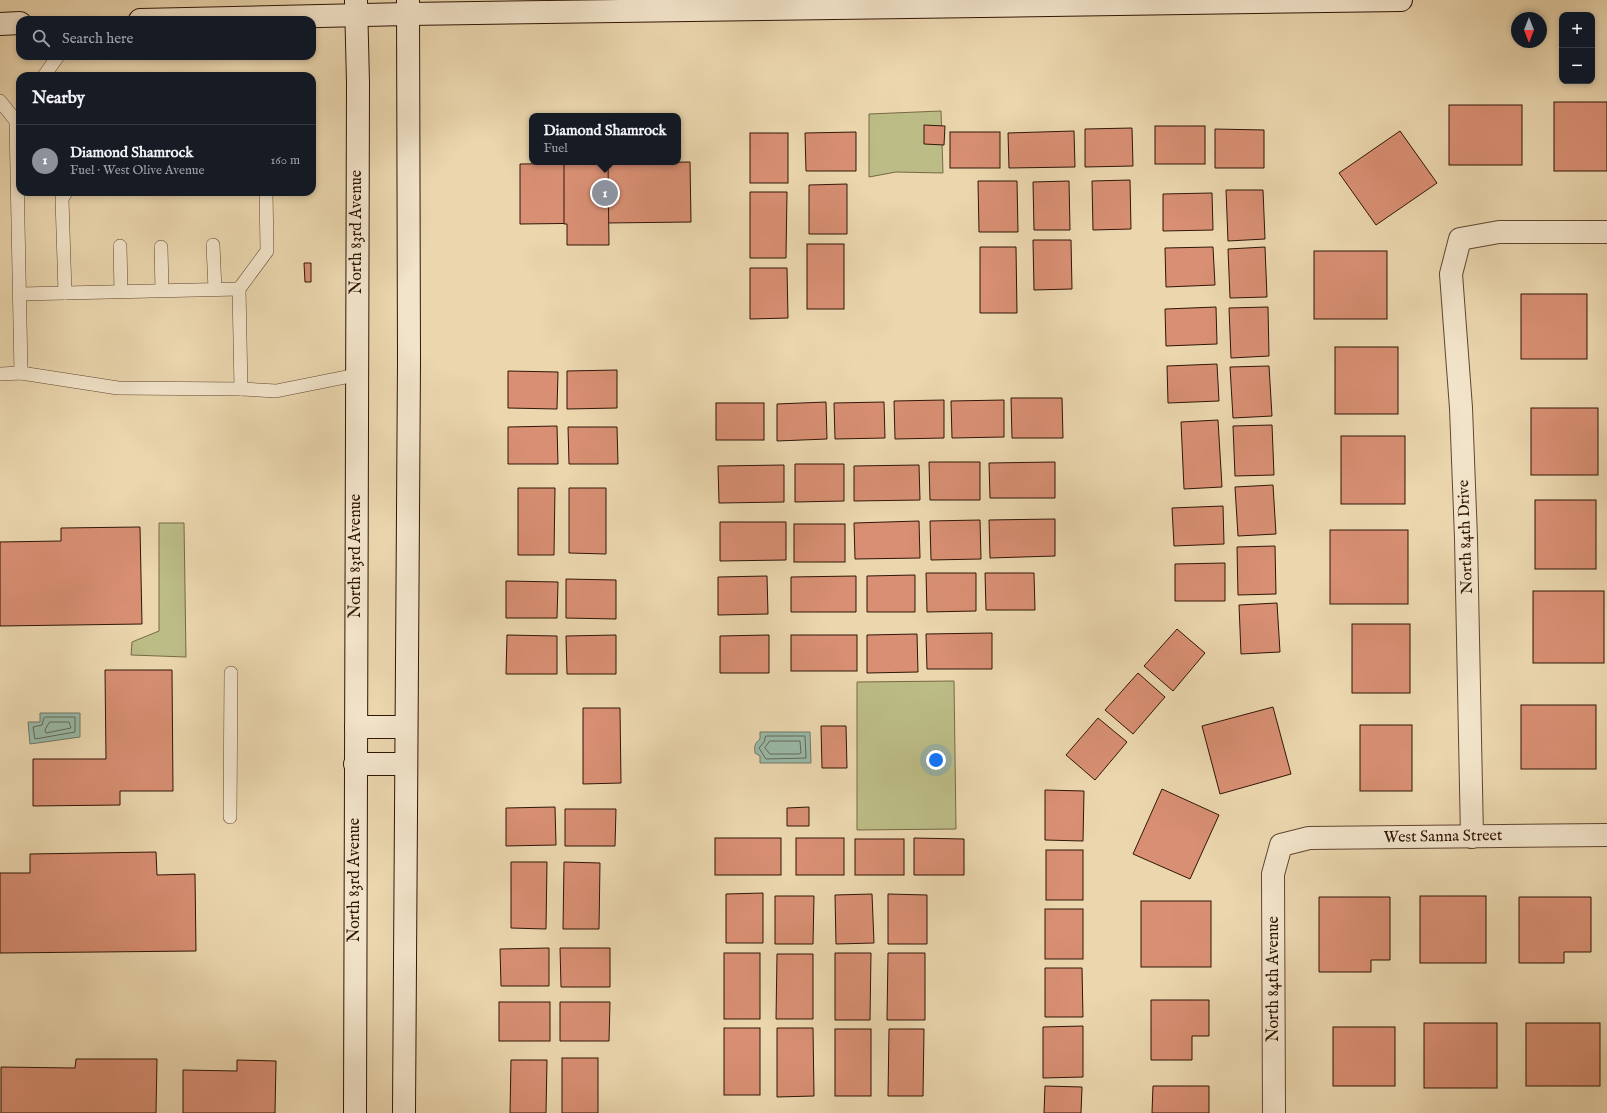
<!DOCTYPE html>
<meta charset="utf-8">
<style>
:root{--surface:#171b24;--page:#242831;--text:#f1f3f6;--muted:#9ea1a6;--line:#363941;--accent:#8c9099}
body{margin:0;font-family:"IM FELL English",serif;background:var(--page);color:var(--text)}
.controls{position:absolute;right:12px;top:12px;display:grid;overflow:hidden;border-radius:8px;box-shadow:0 2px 6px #0003}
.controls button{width:36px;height:36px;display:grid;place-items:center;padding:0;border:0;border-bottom:1px solid var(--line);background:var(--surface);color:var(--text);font:20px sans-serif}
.compass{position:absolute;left:1511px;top:12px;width:36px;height:36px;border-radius:50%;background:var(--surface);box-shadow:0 2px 6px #0003;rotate:180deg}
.you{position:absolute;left:936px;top:760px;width:14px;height:14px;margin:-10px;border:3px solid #fff;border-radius:50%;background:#1a73e8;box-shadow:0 0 0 6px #1a73e833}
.badge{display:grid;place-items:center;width:26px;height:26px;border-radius:50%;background:var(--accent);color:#fff;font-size:13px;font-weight:700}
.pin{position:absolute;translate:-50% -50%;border:2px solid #fff;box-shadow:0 1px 4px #0006}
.popup{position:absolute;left:529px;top:113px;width:152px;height:52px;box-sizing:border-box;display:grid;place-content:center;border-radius:8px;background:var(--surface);filter:drop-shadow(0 1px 3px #0005);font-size:13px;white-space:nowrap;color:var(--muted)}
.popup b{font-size:15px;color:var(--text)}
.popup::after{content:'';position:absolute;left:50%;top:100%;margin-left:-8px;border:8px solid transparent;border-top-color:var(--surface)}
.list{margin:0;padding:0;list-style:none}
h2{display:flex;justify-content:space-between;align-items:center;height:52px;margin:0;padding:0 16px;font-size:17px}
h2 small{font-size:13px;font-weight:400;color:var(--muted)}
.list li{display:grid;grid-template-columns:26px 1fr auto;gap:12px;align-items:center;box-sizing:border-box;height:72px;padding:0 16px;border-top:1px solid var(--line)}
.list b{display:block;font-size:15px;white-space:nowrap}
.list p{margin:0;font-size:13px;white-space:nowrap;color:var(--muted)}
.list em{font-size:13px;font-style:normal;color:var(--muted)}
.icon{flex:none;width:22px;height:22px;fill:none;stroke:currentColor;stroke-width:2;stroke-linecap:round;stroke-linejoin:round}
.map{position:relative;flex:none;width:1607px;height:1113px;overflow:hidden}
.search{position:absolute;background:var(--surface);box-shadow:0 2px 6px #0003;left:16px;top:16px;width:300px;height:44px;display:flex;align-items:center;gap:10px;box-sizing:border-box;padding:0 14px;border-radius:12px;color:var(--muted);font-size:15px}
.panel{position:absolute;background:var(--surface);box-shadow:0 2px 6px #0003;left:16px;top:72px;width:300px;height:124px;border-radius:12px}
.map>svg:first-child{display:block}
</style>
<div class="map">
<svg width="1607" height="1113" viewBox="0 0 1607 1113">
<rect width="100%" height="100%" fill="#ebd6ae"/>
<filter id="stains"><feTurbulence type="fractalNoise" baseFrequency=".005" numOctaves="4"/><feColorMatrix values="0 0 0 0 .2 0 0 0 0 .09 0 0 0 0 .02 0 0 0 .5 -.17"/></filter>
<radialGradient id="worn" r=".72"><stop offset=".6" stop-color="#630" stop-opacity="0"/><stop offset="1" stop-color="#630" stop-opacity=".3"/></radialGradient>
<!-- green -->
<g fill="#bcbc86" stroke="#766946">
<path d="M941,111L943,173L896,172L869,177V114Z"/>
<path d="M159,523H184L186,657L131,655L132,642L159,631Z"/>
<path d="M954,681L956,829L857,830V682Z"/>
</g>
<!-- water -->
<g fill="#99b9a7" stroke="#6f7867">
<path d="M40,713H80V737L30,744L28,722H40Z"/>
<path d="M760,732H810L811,763H760V756L755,753C754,746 755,743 760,739Z"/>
</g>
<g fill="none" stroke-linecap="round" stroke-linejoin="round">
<!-- shore -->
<g stroke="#656857" stroke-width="1">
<path d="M46,717H75V732L35,739L33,727L42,725L44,718Z"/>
<path d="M50,722H69L71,728L46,733L45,730Z"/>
<path d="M766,736H805L806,758L766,759L759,748L764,742Z"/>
<path d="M770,741H800L801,753L799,754H770L765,748Z"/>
</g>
</g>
<!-- building -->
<g fill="#d88f73" stroke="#311607">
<rect x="1554" y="102" width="53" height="69"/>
<rect x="1449" y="105" width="73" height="60"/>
<path d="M924,125L945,126L944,145L924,144Z"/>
<rect x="1155" y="126" width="50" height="38"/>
<path d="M1132,128L1133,166L1085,167V129Z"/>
<path d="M1215,129L1264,130V168H1215Z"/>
<path d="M1074,131L1075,167L1009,168L1008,133Z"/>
<path d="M1400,131L1437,183L1376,225L1339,173Z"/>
<path d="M856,132V171H806L805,133Z"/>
<rect x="950" y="132" width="50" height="36"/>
<rect x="750" y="133" width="38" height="50"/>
<path d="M690,162L691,222L520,224V164Z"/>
<path d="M608,163L609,245H567V224H564V164Z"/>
<path d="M1130,180L1131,229L1093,230L1092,181Z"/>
<path d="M978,181H1017L1018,232H979Z"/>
<path d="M1069,181L1070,230H1034L1033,182Z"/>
<path d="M847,184V234H809V185Z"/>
<path d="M1226,190H1263L1265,239L1228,241Z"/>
<path d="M750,192H787L786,258H750Z"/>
<path d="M1212,193L1213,230L1163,231V194Z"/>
<path d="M1033,240H1071L1072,289L1034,290Z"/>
<rect x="807" y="244" width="37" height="65"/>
<path d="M980,247H1016L1017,313H980Z"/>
<path d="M1213,247L1215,285L1166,287L1165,248Z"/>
<path d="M1265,247L1267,297L1230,298L1228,249Z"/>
<rect x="1314" y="251" width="73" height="68"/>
<path d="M304,263H311V282H305Z"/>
<path d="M750,268H787L788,318L750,319Z"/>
<rect x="1521" y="294" width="66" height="65"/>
<path d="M1216,307L1217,344L1166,346L1165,309Z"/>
<path d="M1268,307L1269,356L1231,358L1229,308Z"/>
<rect x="1335" y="347" width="63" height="67"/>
<path d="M1217,364L1219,401L1168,403L1167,366Z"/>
<path d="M1269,366L1272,416L1233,418L1230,367Z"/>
<path d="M617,370V408L567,409V371Z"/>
<path d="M508,371L558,372L557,409L508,408Z"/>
<path d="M1011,398H1062L1063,438H1012Z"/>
<path d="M944,400V438L895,439L894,401Z"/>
<path d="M1004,400V437L952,438L951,401Z"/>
<path d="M826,402L827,439L777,441V404Z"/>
<path d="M884,402L885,438L835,439L834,403Z"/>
<rect x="716" y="403" width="48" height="37"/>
<rect x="1531" y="408" width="67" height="67"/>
<path d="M1218,420L1222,487L1184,489L1181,422Z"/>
<path d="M1272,425L1274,475L1235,476L1233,426Z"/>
<path d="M557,426L558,464H508V427Z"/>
<path d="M568,427H617L618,464H569Z"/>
<rect x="1341" y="436" width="64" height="68"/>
<path d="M929,462H980V500H930Z"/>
<path d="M1055,462V498H990L989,463Z"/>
<path d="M795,464H844V501L795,502Z"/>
<path d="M784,465V502L719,503L718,466Z"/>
<path d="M919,465L920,500L854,501V466Z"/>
<path d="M1273,485L1276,534L1238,536L1235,487Z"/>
<path d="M518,488H555L554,555H518Z"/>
<path d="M569,488H606V554L569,553Z"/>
<rect x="1535" y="500" width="61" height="69"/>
<path d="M1223,506L1224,544L1174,546L1172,508Z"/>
<path d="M1055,519V556L990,558L989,520Z"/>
<path d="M980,520L981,559L931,560L930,521Z"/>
<path d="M919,521L920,558L855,559L854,523Z"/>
<path d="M720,522H786V560L720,561Z"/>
<rect x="794" y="524" width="51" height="38"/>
<path d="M140,527L142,624L0,626V542L61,541V528Z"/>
<rect x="1330" y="530" width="78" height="74"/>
<path d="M1275,546L1276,594L1238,595L1237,547Z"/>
<path d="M1225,563V601H1175V564Z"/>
<path d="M926,573H976V611L927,612Z"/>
<path d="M985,573H1034L1035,610H986Z"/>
<path d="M915,575V612H867V576Z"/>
<path d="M767,576L768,614L718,615V577Z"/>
<path d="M856,576V612H791V577Z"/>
<path d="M566,579L616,580V619L566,618Z"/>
<path d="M506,581L558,582L557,618H506Z"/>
<rect x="1533" y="591" width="71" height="72"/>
<path d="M1277,603L1280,652L1241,654L1239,605Z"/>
<rect x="1352" y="624" width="58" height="69"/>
<path d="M1177,629L1205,653L1173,691L1144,666Z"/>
<path d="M992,633V669H927L926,634Z"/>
<path d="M917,634L918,672L867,673V635Z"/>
<path d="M507,635L557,636V674H506Z"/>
<path d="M616,635V674H567L566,636Z"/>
<path d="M769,635V673H720V636Z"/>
<rect x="791" y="635" width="66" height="36"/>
<path d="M105,670H172L173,791H120V805L33,806V759H106Z"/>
<path d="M1138,673L1165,697L1133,734L1105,710Z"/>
<rect x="1521" y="705" width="75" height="64"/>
<path d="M1273,707L1291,774L1220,794L1202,726Z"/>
<path d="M583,708H620L621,783L583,784Z"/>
<path d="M1098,718L1127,742L1095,780L1066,755Z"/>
<rect x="1360" y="725" width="52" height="66"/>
<path d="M821,726H846L847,768H822Z"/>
<path d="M1162,789L1219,815L1190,879L1133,854Z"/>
<path d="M1045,790L1084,791L1083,841L1045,840Z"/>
<path d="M555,807L556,845L506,846V808Z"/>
<path d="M809,807V826H787V808Z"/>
<path d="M565,809H616L615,846H565Z"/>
<rect x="715" y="838" width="66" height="37"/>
<rect x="796" y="838" width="48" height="37"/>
<path d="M914,838L964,839V875H914Z"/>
<rect x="855" y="839" width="49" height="36"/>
<rect x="1046" y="850" width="37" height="50"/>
<path d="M156,852L157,875L195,874L196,951L0,953V873H30V854Z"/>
<path d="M511,862H547L546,929L511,928Z"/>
<path d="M564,862L600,863L599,929H563Z"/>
<path d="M763,893V943H726V894Z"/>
<path d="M872,894L874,943L836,944L835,895Z"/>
<path d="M888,894L927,895V944H888Z"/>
<path d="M775,896H814L813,944H775Z"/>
<rect x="1420" y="896" width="66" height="67"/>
<path d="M1319,897H1390V960H1371V972H1319Z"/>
<path d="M1519,897H1591V952H1564V963H1519Z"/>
<rect x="1141" y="901" width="70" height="66"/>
<rect x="1045" y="909" width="38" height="50"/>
<path d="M549,948V986H501L500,949Z"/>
<path d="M560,948H610V987H561Z"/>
<rect x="724" y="953" width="36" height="66"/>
<path d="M835,953H871L870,1020H835Z"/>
<path d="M888,953H925V1020H887Z"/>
<path d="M777,954H813V1019H776Z"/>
<path d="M1045,968H1082L1083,1017H1045Z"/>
<path d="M1151,1000H1209V1036H1192V1060H1151Z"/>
<rect x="499" y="1002" width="51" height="39"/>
<path d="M560,1002H610L609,1041H560Z"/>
<rect x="1424" y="1023" width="73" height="65"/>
<rect x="1526" y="1023" width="74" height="63"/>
<path d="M1083,1026V1077L1043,1078V1027Z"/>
<rect x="1333" y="1027" width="62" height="59"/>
<rect x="724" y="1028" width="36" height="67"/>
<path d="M777,1028H813L814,1096L777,1097Z"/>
<rect x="835" y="1029" width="36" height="67"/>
<path d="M889,1029H924L923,1096H888Z"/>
<rect x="562" y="1058" width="36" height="55"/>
<path d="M76,1059H157L156,1113H1V1067L75,1068Z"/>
<path d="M237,1060L276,1061L275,1113H183V1070L237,1071Z"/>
<path d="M511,1060H547L546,1113H510Z"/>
<path d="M1045,1086L1082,1087L1081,1113H1044Z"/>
<path d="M1153,1086H1209V1113H1152Z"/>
</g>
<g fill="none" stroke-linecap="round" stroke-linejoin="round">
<!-- lane casing -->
<g stroke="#604631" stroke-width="14">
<g id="lane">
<path d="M44,76L58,56"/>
<path d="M0,101L16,121"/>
<path d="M20,115L16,121L21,373"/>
<path d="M213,245L215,289"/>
<path d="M120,246L121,291"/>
<path d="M161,247L162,290"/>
<path d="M65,293L239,289"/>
<path d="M20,294L65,293L62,199L66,192"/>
<path d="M0,374L21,373L118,388L241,389L276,391L356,375"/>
<path d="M241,389L239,289L267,251L266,192"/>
<path d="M230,817L231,673"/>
</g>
</g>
<!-- street casing -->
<g stroke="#604631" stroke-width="24">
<g id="street">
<path d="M1472,837L1466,538L1461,408L1451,274L1460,239L1499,232H1607"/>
<path d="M1274,1113L1273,874L1281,845L1309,838L1607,835"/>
</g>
</g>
<!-- secondary casing -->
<g stroke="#311607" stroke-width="24">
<g id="secondary">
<path d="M140,20L408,14L1401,0"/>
<path d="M0,24L20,23"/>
<path d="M356,727H406"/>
<path d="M355,764H406"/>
<path d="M355,1113L358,83L356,1"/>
<path d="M404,1113L409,362L408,0"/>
</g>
</g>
<!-- lane -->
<use href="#lane" stroke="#f2e4ca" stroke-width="13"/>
<!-- street -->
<use href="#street" stroke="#f2e4ca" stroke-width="22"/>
<!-- secondary -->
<use href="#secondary" stroke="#f2e4ca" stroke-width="22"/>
</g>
<g text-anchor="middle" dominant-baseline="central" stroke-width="3" stroke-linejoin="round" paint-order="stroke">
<!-- street labels -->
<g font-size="16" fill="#311607" stroke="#f2e4ca">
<text transform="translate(357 232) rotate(-90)">North 83rd Avenue</text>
<text transform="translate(1466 537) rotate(-92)">North 84th Drive</text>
<text transform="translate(356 556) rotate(-90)">North 83rd Avenue</text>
<text transform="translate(1443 837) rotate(-1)">West Sanna Street</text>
<text transform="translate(355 880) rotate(-90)">North 83rd Avenue</text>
<text transform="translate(1274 979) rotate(-90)">North 84th Avenue</text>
</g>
</g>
<rect width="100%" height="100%" filter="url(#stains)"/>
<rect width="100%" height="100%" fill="url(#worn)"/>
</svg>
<div class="controls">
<button>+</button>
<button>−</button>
</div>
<svg class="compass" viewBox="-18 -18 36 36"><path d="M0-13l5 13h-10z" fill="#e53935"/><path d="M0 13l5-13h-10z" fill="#9ea1a6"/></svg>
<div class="you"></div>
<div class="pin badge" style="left:605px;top:193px">1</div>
<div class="popup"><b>Diamond Shamrock</b>Fuel</div>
<div class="search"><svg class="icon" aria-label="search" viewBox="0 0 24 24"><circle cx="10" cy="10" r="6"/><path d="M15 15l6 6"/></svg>Search here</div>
<section class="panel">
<h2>Nearby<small></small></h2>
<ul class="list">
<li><span class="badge">1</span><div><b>Diamond Shamrock</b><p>Fuel · West Olive Avenue</p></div><em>160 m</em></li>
</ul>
</section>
</div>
